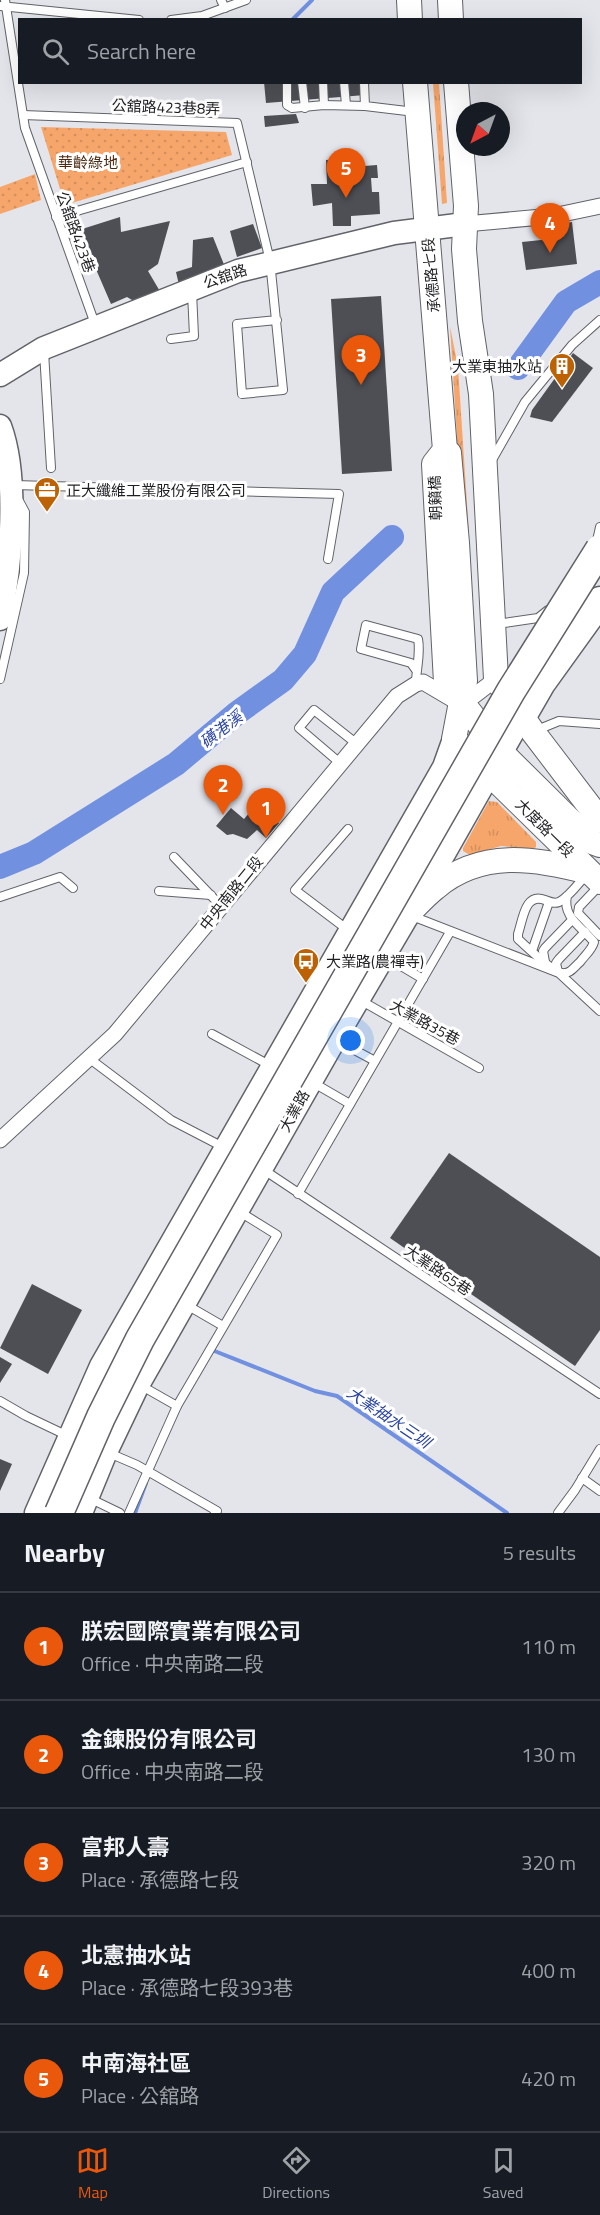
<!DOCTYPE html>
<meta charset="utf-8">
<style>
:root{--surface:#171b24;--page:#242831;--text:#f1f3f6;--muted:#9ea1a6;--line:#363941;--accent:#ea580c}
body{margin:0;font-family:"Titillium Web","Noto Sans TC",sans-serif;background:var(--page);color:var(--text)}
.compass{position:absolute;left:456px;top:102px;width:54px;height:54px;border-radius:50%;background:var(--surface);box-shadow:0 6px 24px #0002;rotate:221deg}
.you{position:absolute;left:351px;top:1041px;width:21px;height:21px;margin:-15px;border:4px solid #fff;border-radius:50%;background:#1a73e8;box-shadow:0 0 0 9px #1a73e833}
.badge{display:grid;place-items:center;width:39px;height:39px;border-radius:50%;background:var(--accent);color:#fff;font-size:20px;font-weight:700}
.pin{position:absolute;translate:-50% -50px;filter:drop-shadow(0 2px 3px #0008)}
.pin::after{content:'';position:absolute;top:32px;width:21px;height:18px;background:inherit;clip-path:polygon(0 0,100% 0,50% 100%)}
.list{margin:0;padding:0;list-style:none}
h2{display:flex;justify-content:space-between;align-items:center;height:78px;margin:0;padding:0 24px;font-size:26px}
h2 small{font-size:20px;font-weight:400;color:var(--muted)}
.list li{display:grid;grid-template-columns:39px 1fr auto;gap:18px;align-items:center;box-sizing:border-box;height:108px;padding:0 24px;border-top:2px solid var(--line)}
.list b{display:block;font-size:22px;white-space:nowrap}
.list p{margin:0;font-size:20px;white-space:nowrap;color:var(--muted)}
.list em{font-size:20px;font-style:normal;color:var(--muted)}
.icon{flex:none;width:33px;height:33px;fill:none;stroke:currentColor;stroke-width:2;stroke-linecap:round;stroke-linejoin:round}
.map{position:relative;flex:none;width:600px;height:1513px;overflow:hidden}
.search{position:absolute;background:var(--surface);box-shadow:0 6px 24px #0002;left:18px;right:18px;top:18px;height:66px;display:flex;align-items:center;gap:15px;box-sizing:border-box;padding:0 21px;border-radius:0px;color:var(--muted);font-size:22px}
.sheet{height:618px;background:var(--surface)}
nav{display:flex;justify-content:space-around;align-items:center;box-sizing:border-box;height:84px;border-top:2px solid var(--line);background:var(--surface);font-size:16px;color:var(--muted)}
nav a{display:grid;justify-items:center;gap:3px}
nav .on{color:var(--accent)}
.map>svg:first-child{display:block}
</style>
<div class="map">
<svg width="600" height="1513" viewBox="0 0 600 1513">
<defs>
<pattern id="grass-tufts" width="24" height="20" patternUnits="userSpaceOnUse" patternTransform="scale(1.5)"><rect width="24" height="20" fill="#f7a66b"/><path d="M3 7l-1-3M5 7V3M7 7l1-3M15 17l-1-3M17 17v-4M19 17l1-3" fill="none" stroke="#d38f5c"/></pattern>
<pattern id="park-dots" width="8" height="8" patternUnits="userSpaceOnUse" patternTransform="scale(1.5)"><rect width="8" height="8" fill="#f7a66b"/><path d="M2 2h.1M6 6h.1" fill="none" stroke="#d38f5c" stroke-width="1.8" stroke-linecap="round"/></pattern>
</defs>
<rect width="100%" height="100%" fill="#e3e5eb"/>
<!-- grass -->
<g fill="url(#grass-tufts)">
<path d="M433,83H439L447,203L442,204Z"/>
<path d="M450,326L458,367L469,534L459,470Z"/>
<path d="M489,801L497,802L536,842V847L533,849L501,846L470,855L463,851V848Z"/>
</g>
<!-- park -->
<g fill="url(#park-dots)">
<path d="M41,127L226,132L232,155L65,205Z"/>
<path d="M35,174L41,200L0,214V187Z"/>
</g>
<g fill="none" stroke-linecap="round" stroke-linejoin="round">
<!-- stream -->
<g stroke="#7290e0" stroke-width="4">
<path d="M292,20L312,0"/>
<path d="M212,1350L315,1391L337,1396L507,1513"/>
<path d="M135,1513L146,1483"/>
</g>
<!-- river -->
<g stroke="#7290e0" stroke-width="24">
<path d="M518,368L566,302L600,282"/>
<path d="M0,867L34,853L176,764L237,713L283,680L305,654L333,592L392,537"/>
</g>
</g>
<!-- building -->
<g fill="#4d4f54">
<path d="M264,82H364L365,95L266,103Z"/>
<path d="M296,114L299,123L265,127L264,116Z"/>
<path d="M350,158L351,167L377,165L378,178H371L372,192H379L380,214L351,216V226H333L332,203L313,206L311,184H327L326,160Z"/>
<path d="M120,217L121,232L170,221L158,264L148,271L161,293L137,303L127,297L111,304L79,230Z"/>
<path d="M572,222L577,264L526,270L522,242L551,239L550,225Z"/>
<path d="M253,224L262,248L237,257L230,231Z"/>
<path d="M213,237L225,267L179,285L176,272L192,267L193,240Z"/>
<path d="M381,296L392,471L342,474L331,299Z"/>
<path d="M573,353L593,368L552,422L530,417L532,410Z"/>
<path d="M257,804L279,823L266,838L257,830L247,839L233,834L227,835L216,826L231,808L244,819Z"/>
<path d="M449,1153L600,1257V1330L575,1366L390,1238Z"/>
<path d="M32,1284L82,1310L48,1374L0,1348Z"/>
<path d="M0,1357L12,1364L0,1383Z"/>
<path d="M0,1459L12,1464L0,1491Z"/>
</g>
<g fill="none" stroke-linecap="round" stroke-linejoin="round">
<!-- lane casing -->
<g stroke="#616368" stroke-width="10">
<g id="lane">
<path d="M5,0L25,128L95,324"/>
<path d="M221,0L225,8"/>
<path d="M0,6L139,20"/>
<path d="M171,20L202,16L246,0"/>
<path d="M287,82V105L292,108L324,105L365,106"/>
<path d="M302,82L305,108"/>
<path d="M323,82L324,105"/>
<path d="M344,82L346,105"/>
<path d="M364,82L365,106L415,112"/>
<path d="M23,115L237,123L270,261L283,390L242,394L237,324L277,320"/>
<path d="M56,217L247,162"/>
<path d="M171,339L194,336L192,292"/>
<path d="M44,352L51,468"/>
<path d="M492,460L525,402L572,345L600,320"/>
<path d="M14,485L339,494L328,559"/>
<path d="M596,545L600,527"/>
<path d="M497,624L538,618L548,610"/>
<path d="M0,679L24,573L25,512L18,499"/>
<path d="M416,684C416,668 421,654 418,639L366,625L361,649L411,663L416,670"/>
<path d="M537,730L559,721L600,724"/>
<path d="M340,763L299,728L314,710L357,744"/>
<path d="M348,829L295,890L348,930"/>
<path d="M174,857L221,906"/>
<path d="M599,886L579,907L578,913L600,936"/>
<path d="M159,891L211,895"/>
<path d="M567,896C562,917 582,927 594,942C592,950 585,955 580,962C575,966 571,973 565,973C555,975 526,946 518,939V934C523,919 525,892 545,900C550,902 554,904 559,902C569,897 578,884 586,875"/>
<path d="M0,897L60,877L73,888"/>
<path d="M412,916L559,973L600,1011"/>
<path d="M532,951L549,902"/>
<path d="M386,957L423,979"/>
<path d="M545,962L543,951L545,948L572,920"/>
<path d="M558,972L556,963L559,959L585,932"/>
<path d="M360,1000L479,1068"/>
<path d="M212,1034L271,1066"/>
<path d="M336,1040L375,1061"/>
<path d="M90,1059L171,1120L225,1148"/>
<path d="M312,1082L350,1104"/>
<path d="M264,1170L600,1394"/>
<path d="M298,1194L450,932"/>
<path d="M185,1304L223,1326"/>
<path d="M140,1385L177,1406"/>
<path d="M0,1401L26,1416L68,1436"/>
<path d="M109,1453L137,1465L217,1511L215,1513"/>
<path d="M582,1478L600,1491"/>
<path d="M89,1498L120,1513"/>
<path d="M129,1513L177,1406L277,1235L240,1212"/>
<path d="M558,1513L575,1490L600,1449"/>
</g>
</g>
<!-- street casing -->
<g stroke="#616368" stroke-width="17">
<g id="street">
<path d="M465,224L553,216L600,206"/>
<path d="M0,1140L115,1034L397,696L416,684L423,682L462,705L496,679"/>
</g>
</g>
<!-- secondary casing -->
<g stroke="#616368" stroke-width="25">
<g id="secondary">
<path d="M0,375L44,348L238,271L394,233L465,224"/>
<path d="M0,426C19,477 11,566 0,619"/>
<path d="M36,1513L101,1366L444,767L454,739"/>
<path d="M81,1513L106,1452L138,1385L335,1039L440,861L522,716"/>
</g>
</g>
<!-- primary casing -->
<g stroke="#616368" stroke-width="26">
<g id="primary">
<path d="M409,0L410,20"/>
<path d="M450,0L451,20"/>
<path d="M415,82L445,450L434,464L446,682L501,752L592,842L600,845"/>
<path d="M456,82L466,206L464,249L470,321L481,394L496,679L533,732L600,820"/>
<path d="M445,450L449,453L457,543L465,681L454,739L600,882"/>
<path d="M408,914C417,905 425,896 435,888C481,849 535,858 588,872"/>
</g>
</g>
<!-- highway casing -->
<g stroke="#616368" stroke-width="31">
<path id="highway" d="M522,716L541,683L600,601"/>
</g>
<!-- lane -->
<use href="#lane" stroke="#fff" stroke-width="8"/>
<!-- street -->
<use href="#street" stroke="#fff" stroke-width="15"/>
<!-- secondary -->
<use href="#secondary" stroke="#fff" stroke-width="22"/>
<!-- primary -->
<use href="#primary" stroke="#fff" stroke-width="24"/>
<!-- highway -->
<use href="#highway" stroke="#fff" stroke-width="28"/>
<!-- highway-bridge casing -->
<g stroke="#616368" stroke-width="31" stroke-linecap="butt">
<path id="highway-bridge" d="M59,1513L101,1417L140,1339L511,691L600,549"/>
</g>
<!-- highway-bridge -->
<use href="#highway-bridge" stroke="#fff" stroke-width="28"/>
</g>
<!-- icons -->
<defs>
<g id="building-pin" transform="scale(1.35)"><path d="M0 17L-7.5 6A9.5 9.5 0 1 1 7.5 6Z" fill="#bc6204" stroke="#fff"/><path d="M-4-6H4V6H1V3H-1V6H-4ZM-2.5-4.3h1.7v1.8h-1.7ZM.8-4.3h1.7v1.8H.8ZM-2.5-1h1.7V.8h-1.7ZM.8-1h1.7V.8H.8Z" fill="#fff"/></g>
<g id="office-pin" transform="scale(1.35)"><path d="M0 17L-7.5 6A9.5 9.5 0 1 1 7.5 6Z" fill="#bc6204" stroke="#fff"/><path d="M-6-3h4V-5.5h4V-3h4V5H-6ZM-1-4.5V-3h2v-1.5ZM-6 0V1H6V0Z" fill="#fff"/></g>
<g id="bus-pin" transform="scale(1.35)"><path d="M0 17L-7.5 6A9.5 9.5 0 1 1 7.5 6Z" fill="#bc6204" stroke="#fff"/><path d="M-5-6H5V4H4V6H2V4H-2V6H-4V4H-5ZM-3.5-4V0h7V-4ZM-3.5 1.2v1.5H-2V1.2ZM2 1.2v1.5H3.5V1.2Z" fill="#fff"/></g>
</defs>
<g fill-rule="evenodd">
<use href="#building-pin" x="562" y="366"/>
<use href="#office-pin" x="47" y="490"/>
<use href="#bus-pin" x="306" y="961"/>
</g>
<g text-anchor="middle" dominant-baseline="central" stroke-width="6" stroke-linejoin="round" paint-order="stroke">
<!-- street labels -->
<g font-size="15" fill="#1f2023" stroke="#fff">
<text transform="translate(166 107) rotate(2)">公舘路423巷8弄</text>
<text transform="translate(76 232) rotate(70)">公舘路423巷</text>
<text transform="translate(431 275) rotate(-95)">承德路七段</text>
<text transform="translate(225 276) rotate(-19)">公舘路</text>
<text transform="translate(435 498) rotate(-92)">朝籟橋</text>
<text transform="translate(545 828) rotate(45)">大度路一段</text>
<text transform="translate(231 893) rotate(-51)">中央南路二段</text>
<text transform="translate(425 1022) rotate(29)">大業路35巷</text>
<text transform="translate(294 1111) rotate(-61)">大業路</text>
<text transform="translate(438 1270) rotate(34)">大業路65巷</text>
</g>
<!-- park labels -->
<g font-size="15" fill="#4c2b12" stroke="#fff">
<text x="88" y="162">華齡綠地</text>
</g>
<!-- poi labels -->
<g font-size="15" fill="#1f2023" stroke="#fff" text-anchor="start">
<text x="542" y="366" text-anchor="end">大業東抽水站</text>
<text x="66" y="490">正大纖維工業股份有限公司</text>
<text x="326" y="961">大業路(農禪寺)</text>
</g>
<!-- water labels -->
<g font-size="16" font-style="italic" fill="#2a44a1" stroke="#fff">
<text transform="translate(221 729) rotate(-38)">磺港溪</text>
<text transform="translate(389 1417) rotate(34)">大業抽水三圳</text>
</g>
</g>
</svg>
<svg class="compass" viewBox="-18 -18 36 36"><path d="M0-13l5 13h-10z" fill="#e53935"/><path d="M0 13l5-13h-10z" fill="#9ea1a6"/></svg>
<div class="you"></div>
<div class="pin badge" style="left:266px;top:838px">1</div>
<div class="pin badge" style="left:223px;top:815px">2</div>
<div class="pin badge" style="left:361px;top:385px">3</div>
<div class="pin badge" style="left:550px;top:253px">4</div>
<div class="pin badge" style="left:346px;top:198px">5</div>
<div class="search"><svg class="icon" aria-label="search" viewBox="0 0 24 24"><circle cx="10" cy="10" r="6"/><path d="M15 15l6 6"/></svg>Search here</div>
</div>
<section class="sheet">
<h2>Nearby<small>5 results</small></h2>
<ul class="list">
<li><span class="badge">1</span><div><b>朕宏國際實業有限公司</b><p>Office · 中央南路二段</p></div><em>110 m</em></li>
<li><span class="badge">2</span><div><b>金鍊股份有限公司</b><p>Office · 中央南路二段</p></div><em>130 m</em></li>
<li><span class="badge">3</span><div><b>富邦人壽</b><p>Place · 承德路七段</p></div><em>320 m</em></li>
<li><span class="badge">4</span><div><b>北憲抽水站</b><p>Place · 承德路七段393巷</p></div><em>400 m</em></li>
<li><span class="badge">5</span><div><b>中南海社區</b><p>Place · 公舘路</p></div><em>420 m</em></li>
</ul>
</section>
<nav>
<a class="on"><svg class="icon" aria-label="map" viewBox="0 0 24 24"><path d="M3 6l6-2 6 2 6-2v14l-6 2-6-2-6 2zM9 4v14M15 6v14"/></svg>Map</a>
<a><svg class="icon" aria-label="directions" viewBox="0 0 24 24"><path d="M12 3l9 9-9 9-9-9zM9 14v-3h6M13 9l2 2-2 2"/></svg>Directions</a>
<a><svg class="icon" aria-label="saved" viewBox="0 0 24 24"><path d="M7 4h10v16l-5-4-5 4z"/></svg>Saved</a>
</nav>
